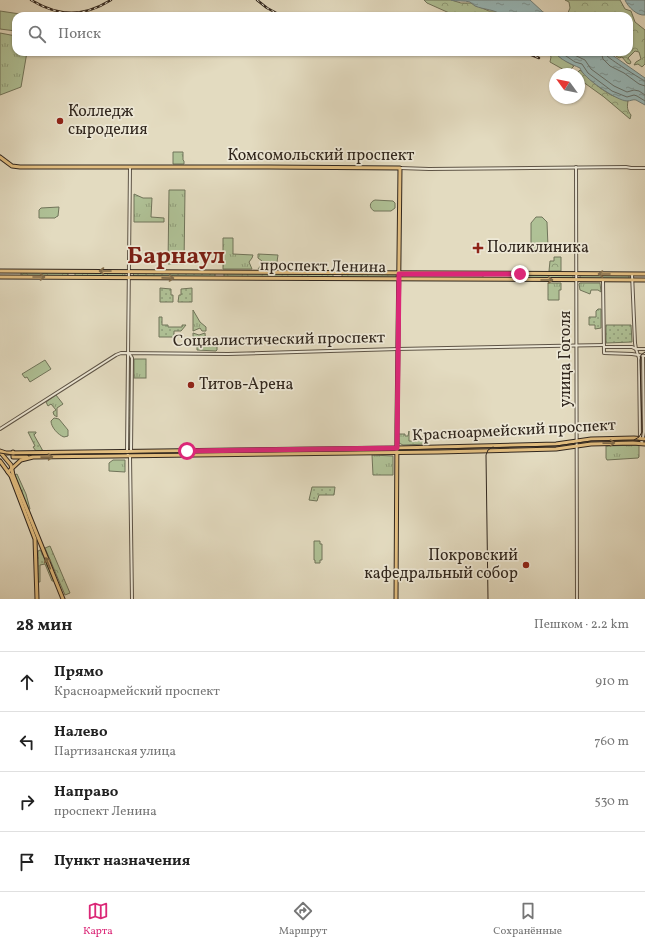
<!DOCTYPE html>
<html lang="ru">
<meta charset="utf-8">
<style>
:root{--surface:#fff;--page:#f2f2f2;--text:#222;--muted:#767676;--line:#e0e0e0;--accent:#db2777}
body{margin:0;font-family:Vollkorn,serif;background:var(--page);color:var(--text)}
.compass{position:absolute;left:549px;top:68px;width:36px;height:36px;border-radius:50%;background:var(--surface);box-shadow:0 1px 3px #0004;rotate:303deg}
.stop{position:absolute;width:12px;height:12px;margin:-9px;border:3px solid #db2777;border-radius:50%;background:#fff}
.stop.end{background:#db2777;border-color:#fff;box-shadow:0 1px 4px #0008}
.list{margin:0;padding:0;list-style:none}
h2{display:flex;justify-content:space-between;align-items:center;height:52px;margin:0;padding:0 16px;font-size:17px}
h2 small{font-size:13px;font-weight:400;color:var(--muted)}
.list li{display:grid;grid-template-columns:26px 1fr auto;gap:12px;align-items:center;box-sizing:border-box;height:60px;padding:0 16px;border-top:1px solid var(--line)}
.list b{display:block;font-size:15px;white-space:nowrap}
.list p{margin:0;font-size:13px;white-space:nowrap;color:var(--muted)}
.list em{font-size:13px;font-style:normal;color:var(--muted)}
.icon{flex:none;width:22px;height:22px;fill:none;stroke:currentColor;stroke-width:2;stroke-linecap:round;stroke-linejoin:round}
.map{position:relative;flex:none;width:645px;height:599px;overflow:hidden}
.search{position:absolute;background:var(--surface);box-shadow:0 1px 3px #0004;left:12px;right:12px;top:12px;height:44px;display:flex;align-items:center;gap:10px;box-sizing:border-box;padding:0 14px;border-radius:12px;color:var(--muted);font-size:15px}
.sheet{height:292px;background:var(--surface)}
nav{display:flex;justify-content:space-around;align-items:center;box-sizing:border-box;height:56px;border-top:1px solid var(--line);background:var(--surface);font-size:11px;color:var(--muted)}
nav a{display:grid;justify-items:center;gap:2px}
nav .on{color:var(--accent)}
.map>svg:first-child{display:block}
</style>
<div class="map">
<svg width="645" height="599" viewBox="0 0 645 599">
<defs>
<pattern id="grass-dots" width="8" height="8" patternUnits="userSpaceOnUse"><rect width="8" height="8" fill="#afc196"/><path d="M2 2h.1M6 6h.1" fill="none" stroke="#8f9d7a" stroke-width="1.8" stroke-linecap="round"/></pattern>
<pattern id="forest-crowns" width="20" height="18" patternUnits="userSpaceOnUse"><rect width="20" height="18" fill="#afc196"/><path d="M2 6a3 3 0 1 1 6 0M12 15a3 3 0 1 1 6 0" fill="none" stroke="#8f9d7a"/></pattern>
<pattern id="park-tufts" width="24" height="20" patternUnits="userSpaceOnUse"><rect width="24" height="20" fill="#afc196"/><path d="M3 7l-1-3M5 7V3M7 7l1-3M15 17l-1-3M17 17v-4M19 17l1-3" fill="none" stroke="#8f9d7a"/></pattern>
<pattern id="water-ripples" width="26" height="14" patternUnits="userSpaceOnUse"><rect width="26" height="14" fill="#97b9bb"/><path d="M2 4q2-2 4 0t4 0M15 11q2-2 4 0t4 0" fill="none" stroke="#7c9697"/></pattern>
</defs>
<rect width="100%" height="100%" fill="#e3dbc0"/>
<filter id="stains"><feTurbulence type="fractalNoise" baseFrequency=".005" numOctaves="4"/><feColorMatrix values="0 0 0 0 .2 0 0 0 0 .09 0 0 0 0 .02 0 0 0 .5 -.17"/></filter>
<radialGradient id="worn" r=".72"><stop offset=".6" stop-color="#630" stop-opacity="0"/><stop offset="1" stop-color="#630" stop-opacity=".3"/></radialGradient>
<!-- grass -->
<g fill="url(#grass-dots)" stroke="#70745a">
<path d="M134,273H215V277L133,276Z"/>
<path d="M160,288L171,289V295H173V302H160Z"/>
<path d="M192,288V302H178L179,295H181V289Z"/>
<path d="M598,309H601V328L595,329V325H589V317H596V311Z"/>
<path d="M159,317H162V325H168V327H182V325H186L181,331H174V339L172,337H159Z"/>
<path d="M606,325H631L632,342L606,343Z"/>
<path d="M130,360H131L130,447H128Z"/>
<path d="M28,432H36V433L34,435L43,451H36L33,447L35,446Z"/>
<path d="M312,487H335L334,495H319L317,501L309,500Z"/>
<path d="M39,550L41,551L54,581H52L45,564L40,565V582H38V552Z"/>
</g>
<!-- forest -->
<g fill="url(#forest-crowns)" stroke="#70745a">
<path d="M424,0H451L461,3H471L475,5L489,11H495L502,16H456L427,3Z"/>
<path d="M565,0H620L625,9L631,11L635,22L645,30V64L642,67L638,64L634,65L636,62L641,59L639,52L635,51L628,58L631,62L630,64L627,63L622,57L619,58L616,56L618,52H629V16L570,15H567L570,8L569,2Z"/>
<path d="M549,52H555L558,56L574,66L570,70L566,71L550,62L551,57Z"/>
<path d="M580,70L600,88L611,95L628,101C627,107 627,110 631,115L630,119L604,97L579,79V74H576Z"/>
<path d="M554,257H561V271H549L550,261H554Z"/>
<rect x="21" y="272" width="47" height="4"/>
<rect x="75" y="272" width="50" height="4"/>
<path d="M224,273L333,274V278L224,277Z"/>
<path d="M342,274L396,275V279L342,278Z"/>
<rect x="402" y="275" width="81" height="4"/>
<rect x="520" y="275" width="53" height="4"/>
<rect x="580" y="275" width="49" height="4"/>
<path d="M17,474L26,494L30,509L28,510L14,475Z"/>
<path d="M50,546L70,593L65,595L45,548Z"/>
</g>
<!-- park -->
<g fill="url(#park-tufts)" stroke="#70745a">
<path d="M0,33L16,36V52H27L21,87L0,95Z"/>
<path d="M173,152H183V160L184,161V164H173Z"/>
<path d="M169,190H185L184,264H168Z"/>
<path d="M134,194L143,198H152L151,217L164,218V222H134Z"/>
<path d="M223,238H233V254L253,255L252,258L249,262L252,269H223Z"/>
<path d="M258,254L278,255L277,262H274L273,270L258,269L262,264V261L258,258Z"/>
<path d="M548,283H561V290H559V300H548Z"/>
<path d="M580,283H600L601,292L598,290H591L590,294L580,290L579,284Z"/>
<path d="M193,310L200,322L206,327V331H202L200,328L193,331Z"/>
<path d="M193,333L199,335L205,333L206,345L217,346V350L216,351L197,350V342L193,339Z"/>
<rect x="134" y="359" width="12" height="19"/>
<path d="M56,395L63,404L57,408V417L54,415L53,412L56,410L51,404L48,406L46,402Z"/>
<path d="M418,430V437H423L426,441V444L403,445L399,443L398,434H405V436H408L409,431V441H416Z"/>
<path d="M639,445V457L638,458L607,460L606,458V446Z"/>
<path d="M372,455L393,456V475H373Z"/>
<path d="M113,460H125V472L109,471V463Z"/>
</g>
<!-- pitch -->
<g fill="#afc196" stroke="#70745a">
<path d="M0,11L20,14L22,16H16V31L0,29Z"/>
<path d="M375,200L393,201L395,203V208L391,211H374C369,208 369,202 375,200Z"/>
<path d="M59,207L58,216L56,217L55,218H39V210L41,208Z"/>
<path d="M536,217H542L547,222L548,247C544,254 535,255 531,247V223Z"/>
<path d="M45,360L51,369L30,382L27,377L25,378L22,374Z"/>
<path d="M54,418L59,419L68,430V436L64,437C58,435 51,427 51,421Z"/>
<path d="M314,541H320V544H322V560H320V563H315V560H314Z"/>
</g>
<!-- water -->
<g fill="url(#water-ripples)" stroke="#6e7f7c">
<path d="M451,0H530L543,12L555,16H502C496,9 484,10 475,6C473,5 472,3 470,2C464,0 457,2 451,0Z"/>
<path d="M625,0H645V15C637,16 628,7 625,0Z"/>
<path d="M555,52H608L645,78V105L636,100C633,99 631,101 627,101C617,101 582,77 580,68C571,64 560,60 555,52Z"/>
</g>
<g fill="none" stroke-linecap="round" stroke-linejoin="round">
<!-- shore -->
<g stroke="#64706c" stroke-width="1">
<path d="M560,52L575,62L582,64L588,73L612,91L627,97L634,95L637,96L645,101"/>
<path d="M568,52L585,60L591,69L614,86L627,92L634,90L639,91L645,95"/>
<path d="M601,52L603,59L610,66L624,73L639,84L645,86"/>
<path d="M606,52C606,53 606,54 606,55C608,58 642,80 645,81"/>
</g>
<!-- minor casing -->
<g stroke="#5e5446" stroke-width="4">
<g id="minor">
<path d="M576,167L577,599"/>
<path d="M400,168L429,169L626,167L631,168H645"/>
<path d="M632,274L635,343L636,349L639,358L640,438L642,443"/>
<path d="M603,280L604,353L632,354L645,356"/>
<path d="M604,347H632L636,349H645"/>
<path d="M129,353L132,358L131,451"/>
<path d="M0,429L116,355L121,353L228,354L398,349L604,345"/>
<path d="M642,443L644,432L643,356"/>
<path d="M128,455L127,452L130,167"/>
<path d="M130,456L132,599"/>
</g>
</g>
<!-- major casing -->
<g stroke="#31271e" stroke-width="5">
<g id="major">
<path d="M0,157L12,166L20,167H269L400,168L397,428L396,599"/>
<path d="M0,271L645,274"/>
<path d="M0,277L645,280"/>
<path d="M0,451L6,453L397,448L556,444L591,439L634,438L645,439"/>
<path d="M0,452L11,465L13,475L63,599"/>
<path d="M13,452V457H27"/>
<path d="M0,461L11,476L35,539L37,599"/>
<path d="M8,472L21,460L33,457L438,452L556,449L591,444L633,443L645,444"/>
</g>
</g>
<!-- minor -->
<use href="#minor" stroke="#ede8d6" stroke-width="2"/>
<!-- major -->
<use href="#major" stroke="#e2be80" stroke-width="3"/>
<!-- tram -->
<g stroke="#31271e" stroke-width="1">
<path d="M634,440L639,437L642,432L640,360L641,355L645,352"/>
<path d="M0,453L13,455L397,450L556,446L591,441L637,440L645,441"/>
<path d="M488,599L486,455L488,450L493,447"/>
</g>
<!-- rail casing -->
<g stroke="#31271e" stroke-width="2.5">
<g id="rail">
<path d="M31,0C59,17 84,17 111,0"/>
<path d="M257,0L267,8L282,16"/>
<path d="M524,52L539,58"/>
</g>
</g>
<!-- rail -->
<use href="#rail" stroke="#ede8d6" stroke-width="1" stroke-dasharray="3" stroke-linecap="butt"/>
</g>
<!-- one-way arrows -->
<defs><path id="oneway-shaft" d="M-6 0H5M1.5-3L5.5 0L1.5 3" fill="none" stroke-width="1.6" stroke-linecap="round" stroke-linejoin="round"/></defs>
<g stroke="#816b4a">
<use href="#oneway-shaft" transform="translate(105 271) rotate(-180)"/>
<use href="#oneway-shaft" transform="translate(604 274) rotate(-180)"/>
<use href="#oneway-shaft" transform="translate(39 277)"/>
<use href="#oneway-shaft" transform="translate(168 278) rotate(1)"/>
<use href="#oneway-shaft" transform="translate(547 280)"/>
<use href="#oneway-shaft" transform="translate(609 443) rotate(-1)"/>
<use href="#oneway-shaft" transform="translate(47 457) rotate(-1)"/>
<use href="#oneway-shaft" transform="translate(48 563) rotate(-112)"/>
</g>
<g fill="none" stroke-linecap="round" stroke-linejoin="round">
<!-- route -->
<path stroke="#db2777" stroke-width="5" d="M187,451L397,448L399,274H520"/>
</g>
<!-- markers -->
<g fill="#8f2418" stroke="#ede8d6" stroke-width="1.5">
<circle cx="60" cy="121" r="4"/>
<path d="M476 242h4v4h4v4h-4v4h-4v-4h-4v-4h4z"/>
<circle cx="191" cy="385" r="4"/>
<circle cx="526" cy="565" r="4"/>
</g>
<g text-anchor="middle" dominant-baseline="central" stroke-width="3.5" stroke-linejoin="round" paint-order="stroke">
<!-- poi labels -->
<g font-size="16" fill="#31271e" stroke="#ede8d6" text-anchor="start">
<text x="68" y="112">Колледж<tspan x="68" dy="18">сыроделия</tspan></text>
<text x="487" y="248">Поликлиника</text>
<text x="199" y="385">Титов-Арена</text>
<text x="518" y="556" text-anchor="end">Покровский<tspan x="518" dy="18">кафедральный собор</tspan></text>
</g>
<!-- street labels -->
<g font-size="16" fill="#31271e" stroke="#ede8d6">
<text x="321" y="156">Комсомольский проспект</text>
<text transform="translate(323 267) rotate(1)">проспект Ленина</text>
<text transform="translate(279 340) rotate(-1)">Социалистический проспект</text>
<text transform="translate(566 359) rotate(-90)">улица Гоголя</text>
<text transform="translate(514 431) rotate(-3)">Красноармейский проспект</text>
</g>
<!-- town labels -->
<g font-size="24" font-weight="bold" fill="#7a1f14" stroke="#ede8d6">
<text x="176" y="257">Барнаул</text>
</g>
</g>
<rect width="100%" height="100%" filter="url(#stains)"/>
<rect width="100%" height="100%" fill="url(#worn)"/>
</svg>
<svg class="compass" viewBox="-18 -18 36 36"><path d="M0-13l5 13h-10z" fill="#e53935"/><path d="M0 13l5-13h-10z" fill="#767676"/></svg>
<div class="stop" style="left:187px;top:451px"></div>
<div class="stop end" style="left:520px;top:274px"></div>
<div class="search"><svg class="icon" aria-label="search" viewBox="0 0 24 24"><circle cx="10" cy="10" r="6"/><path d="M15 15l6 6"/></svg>Поиск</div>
</div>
<section class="sheet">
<h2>28 мин<small>Пешком · 2.2 km</small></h2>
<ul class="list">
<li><svg class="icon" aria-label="ahead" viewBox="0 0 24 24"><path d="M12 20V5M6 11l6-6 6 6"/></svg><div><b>Прямо</b><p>Красноармейский проспект</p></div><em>910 m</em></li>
<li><svg class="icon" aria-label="left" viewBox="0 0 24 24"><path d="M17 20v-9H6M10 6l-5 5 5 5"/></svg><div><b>Налево</b><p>Партизанская улица</p></div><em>760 m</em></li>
<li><svg class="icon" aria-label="right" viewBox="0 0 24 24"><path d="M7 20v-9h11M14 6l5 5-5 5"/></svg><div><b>Направо</b><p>проспект Ленина</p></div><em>530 m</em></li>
<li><svg class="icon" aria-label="arrive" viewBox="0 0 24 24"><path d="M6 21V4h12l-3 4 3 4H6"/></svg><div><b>Пункт назначения</b></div></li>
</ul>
</section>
<nav>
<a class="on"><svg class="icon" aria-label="map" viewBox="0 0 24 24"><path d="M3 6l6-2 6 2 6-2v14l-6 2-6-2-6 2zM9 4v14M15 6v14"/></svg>Карта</a>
<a><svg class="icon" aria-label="directions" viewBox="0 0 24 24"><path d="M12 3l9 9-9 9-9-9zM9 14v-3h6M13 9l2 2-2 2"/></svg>Маршрут</a>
<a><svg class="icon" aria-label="saved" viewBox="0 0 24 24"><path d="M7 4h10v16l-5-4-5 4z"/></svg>Сохранённые</a>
</nav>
